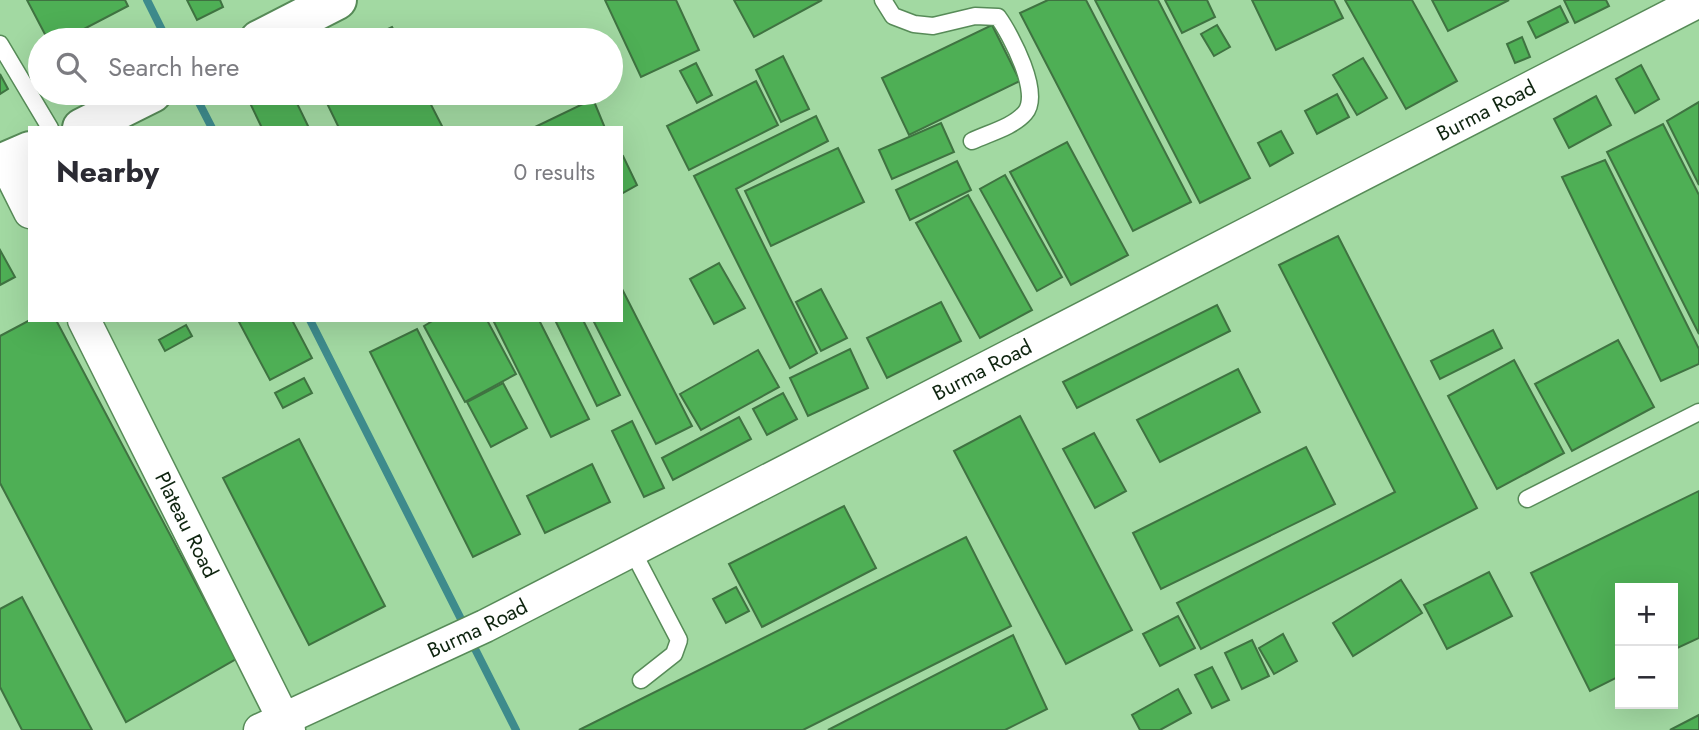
<!DOCTYPE html>
<meta charset="utf-8">
<style>
:root{--surface:#fff;--page:#f7f7f7;--text:#2b2b33;--muted:#7c7c81;--line:#e1e1e2}
body{margin:0;font-family:Jost,sans-serif;background:var(--page);color:var(--text)}
.controls{position:absolute;right:21px;bottom:21px;display:grid;overflow:hidden;border-radius:0px;box-shadow:0 7px 28px #0002}
.controls button{width:63px;height:63px;display:grid;place-items:center;padding:0;border:0;border-bottom:2px solid var(--line);background:var(--surface);color:var(--text);font:35px sans-serif}
.list{margin:0;padding:0;list-style:none}
h2{display:flex;justify-content:space-between;align-items:center;height:91px;margin:0;padding:0 28px;font-size:30px}
h2 small{font-size:23px;font-weight:400;color:var(--muted)}
.icon{flex:none;width:38px;height:38px;fill:none;stroke:currentColor;stroke-width:2;stroke-linecap:round;stroke-linejoin:round}
.map{position:relative;flex:none;width:1699px;height:730px;overflow:hidden}
.search{position:absolute;background:var(--surface);box-shadow:0 7px 28px #0002;left:28px;top:28px;width:595px;height:77px;display:flex;align-items:center;gap:18px;box-sizing:border-box;padding:0 24px;border-radius:38px;color:var(--muted);font-size:26px}
.panel{position:absolute;background:var(--surface);box-shadow:0 7px 28px #0002;left:28px;top:126px;width:595px;height:196px;border-radius:0px}
.map>svg:first-child{display:block}
</style>
<div class="map">
<svg width="1699" height="730" viewBox="0 0 1699 730">
<rect width="100%" height="100%" fill="#a2d9a2"/>
<g fill="none" stroke-linecap="round" stroke-linejoin="round">
<!-- stream -->
<g stroke="#3e8b8c" stroke-width="8">
<path d="M147,0L167,40"/>
<path d="M194,93L212,128"/>
<path d="M310,320L465,627"/>
<path d="M470,639L516,730"/>
</g>
</g>
<!-- building -->
<g fill="#4eaf55" stroke="#3f7341" stroke-width="2">
<path d="M27,0H125L128,6L63,40H48Z"/>
<path d="M187,0H220L223,7L197,20Z"/>
<path d="M605,0H676L699,50L641,77Z"/>
<path d="M734,0H822L754,37Z"/>
<path d="M1048,0H1086L1191,202L1133,231L1020,13Z"/>
<path d="M1095,0H1158L1250,178L1200,203Z"/>
<path d="M1165,0H1207L1215,17L1182,33Z"/>
<path d="M1252,0H1334L1343,18L1276,50Z"/>
<path d="M1345,0H1412L1457,81L1406,109Z"/>
<path d="M1432,0H1509L1448,31Z"/>
<path d="M1564,0H1606L1609,6L1575,23Z"/>
<path d="M1560,6L1568,22L1536,38L1528,22Z"/>
<path d="M992,25L1020,81L909,135L882,78Z"/>
<path d="M1217,25L1230,47L1214,56L1201,34Z"/>
<path d="M392,27L399,40H364Z"/>
<path d="M1522,37L1530,57L1515,63L1507,44Z"/>
<path d="M783,56L809,109L781,122L756,70Z"/>
<path d="M1363,58L1387,98L1357,115L1333,75Z"/>
<path d="M696,63L712,95L697,103L680,71Z"/>
<path d="M1641,65L1659,99L1635,113L1616,79Z"/>
<path d="M0,74L8,89L0,94Z"/>
<path d="M756,81L778,125L689,170L667,126Z"/>
<path d="M272,93H292L309,128H262L250,103Z"/>
<path d="M322,93H425L443,128H339Z"/>
<path d="M1337,94L1349,117L1317,134L1305,111Z"/>
<path d="M1596,96L1611,125L1569,148L1554,119Z"/>
<path d="M593,99L605,128H533Z"/>
<path d="M1699,102V185L1667,121Z"/>
<path d="M816,116L828,141L736,189L817,353L790,368L694,176Z"/>
<path d="M941,123L954,152L892,179L879,150Z"/>
<path d="M1663,124L1699,195V334L1607,152Z"/>
<path d="M1281,131L1293,153L1270,166L1258,143Z"/>
<path d="M1067,142L1128,255L1071,285L1010,172Z"/>
<path d="M838,148L864,202L771,246L745,191Z"/>
<path d="M623,156L637,185L621,194V157Z"/>
<path d="M1605,160L1699,349V364L1661,381L1562,177Z"/>
<path d="M957,161L971,190L910,220L896,190Z"/>
<path d="M1005,175L1062,277L1037,291L980,189Z"/>
<path d="M968,195L1032,310L980,338L916,223Z"/>
<path d="M1338,236L1477,508L1201,649L1177,603L1395,492L1279,265Z"/>
<path d="M0,250L15,277L0,285Z"/>
<path d="M719,263L745,308L714,324L690,279Z"/>
<path d="M621,287L692,426L656,444L593,320H621Z"/>
<path d="M821,289L847,338L821,351L796,302Z"/>
<path d="M941,302L961,341L887,378L867,338Z"/>
<path d="M1217,305L1230,331L1077,408L1063,382Z"/>
<path d="M30,320H56L236,659L126,722L0,483V336Z"/>
<path d="M241,320H292L312,358L270,380L239,322Z"/>
<path d="M434,320H487L516,374L465,402L424,326Z"/>
<path d="M493,320H539L589,419L551,437Z"/>
<path d="M555,320H583L620,395L597,406Z"/>
<path d="M186,325L192,336L165,351L159,340Z"/>
<path d="M417,329L520,534L473,557L370,352Z"/>
<path d="M1493,330L1502,348L1440,379L1431,361Z"/>
<path d="M1618,340L1654,407L1572,451L1535,384Z"/>
<path d="M850,349L868,388L808,416L790,378Z"/>
<path d="M758,350L779,387L701,430L680,394Z"/>
<path d="M1514,360L1564,453L1497,489L1448,396Z"/>
<path d="M1238,369L1260,412L1160,462L1137,420Z"/>
<path d="M304,378L312,393L283,408L275,393Z"/>
<path d="M503,383L527,428L491,447L467,402Z"/>
<path d="M783,393L797,419L767,435L753,409Z"/>
<path d="M1020,416L1132,630L1066,664L954,451Z"/>
<path d="M739,417L751,439L673,480L662,458Z"/>
<path d="M632,421L664,488L644,497L612,431Z"/>
<path d="M1094,433L1126,491L1095,508L1063,449Z"/>
<path d="M299,439L385,606L309,645L223,478Z"/>
<path d="M1306,447L1335,504L1161,589L1133,533Z"/>
<path d="M592,464L610,502L545,533L527,496Z"/>
<path d="M1699,491V638L1673,650V588H1620V676L1590,691L1531,573Z"/>
<path d="M844,506L876,568L762,627L729,564Z"/>
<path d="M966,537L1011,626L803,730H579Z"/>
<path d="M1489,572L1512,616L1447,649L1424,605Z"/>
<path d="M1401,580L1422,613L1353,656L1333,623Z"/>
<path d="M736,587L749,611L726,623L713,599Z"/>
<path d="M22,597L92,730H22L0,687V609Z"/>
<path d="M1178,616L1195,648L1160,666L1143,634Z"/>
<path d="M1283,634L1297,661L1274,674L1259,648Z"/>
<path d="M1013,635L1047,709L1005,730H828Z"/>
<path d="M1252,640L1269,676L1242,689L1225,653Z"/>
<path d="M1212,667L1229,700L1212,708L1195,675Z"/>
<path d="M1178,689L1191,713L1160,730H1140L1132,715Z"/>
<path d="M1699,715V730H1670Z"/>
</g>
<g fill="none" stroke-linecap="round" stroke-linejoin="round">
<!-- lane casing -->
<g stroke="#578b58" stroke-width="19">
<g id="lane">
<path d="M883,0L893,16L914,24L933,26L975,16L998,17C1011,35 1042,94 1025,113C1013,127 989,133 972,141"/>
<path d="M0,44L50,128"/>
<path d="M1527,499L1699,412"/>
<path d="M632,550L679,640L674,654L641,680"/>
</g>
</g>
<!-- street casing -->
<g stroke="#578b58" stroke-width="35">
<g id="street">
<path d="M5,162L30,212"/>
<path id="s1" d="M84,320L289,730"/>
<path id="s2" d="M260,730L485,626L1699,1"/>
</g>
</g>
<!-- secondary casing -->
<g stroke="#578b58" stroke-width="42">
<g id="secondary">
<path d="M259,40L337,0"/>
<path d="M82,128L152,93"/>
<path d="M0,164L30,151"/>
</g>
</g>
<!-- lane -->
<use href="#lane" stroke="#fff" stroke-width="16"/>
<!-- street -->
<use href="#street" stroke="#fff" stroke-width="32"/>
<!-- secondary -->
<use href="#secondary" stroke="#fff" stroke-width="38"/>
</g>
<g text-anchor="middle" dominant-baseline="central" stroke-width="6" stroke-linejoin="round" paint-order="stroke">
<!-- street labels -->
<g font-size="21" fill="#0e240f" stroke="#afe6af">
<text stroke="none"><textPath href="#s2" startOffset="1374">Burma Road</textPath></text>
<text stroke="none"><textPath href="#s2" startOffset="807">Burma Road</textPath></text>
<text stroke="none"><textPath href="#s1" startOffset="229">Plateau Road</textPath></text>
<text stroke="none"><textPath href="#s2" startOffset="240">Burma Road</textPath></text>
</g>
</g>
</svg>
<div class="controls">
<button>+</button>
<button>−</button>
</div>
<div class="search"><svg class="icon" aria-label="search" viewBox="0 0 24 24"><circle cx="10" cy="10" r="6"/><path d="M15 15l6 6"/></svg>Search here</div>
<section class="panel">
<h2>Nearby<small>0 results</small></h2>
<ul class="list">
</ul>
</section>
</div>
